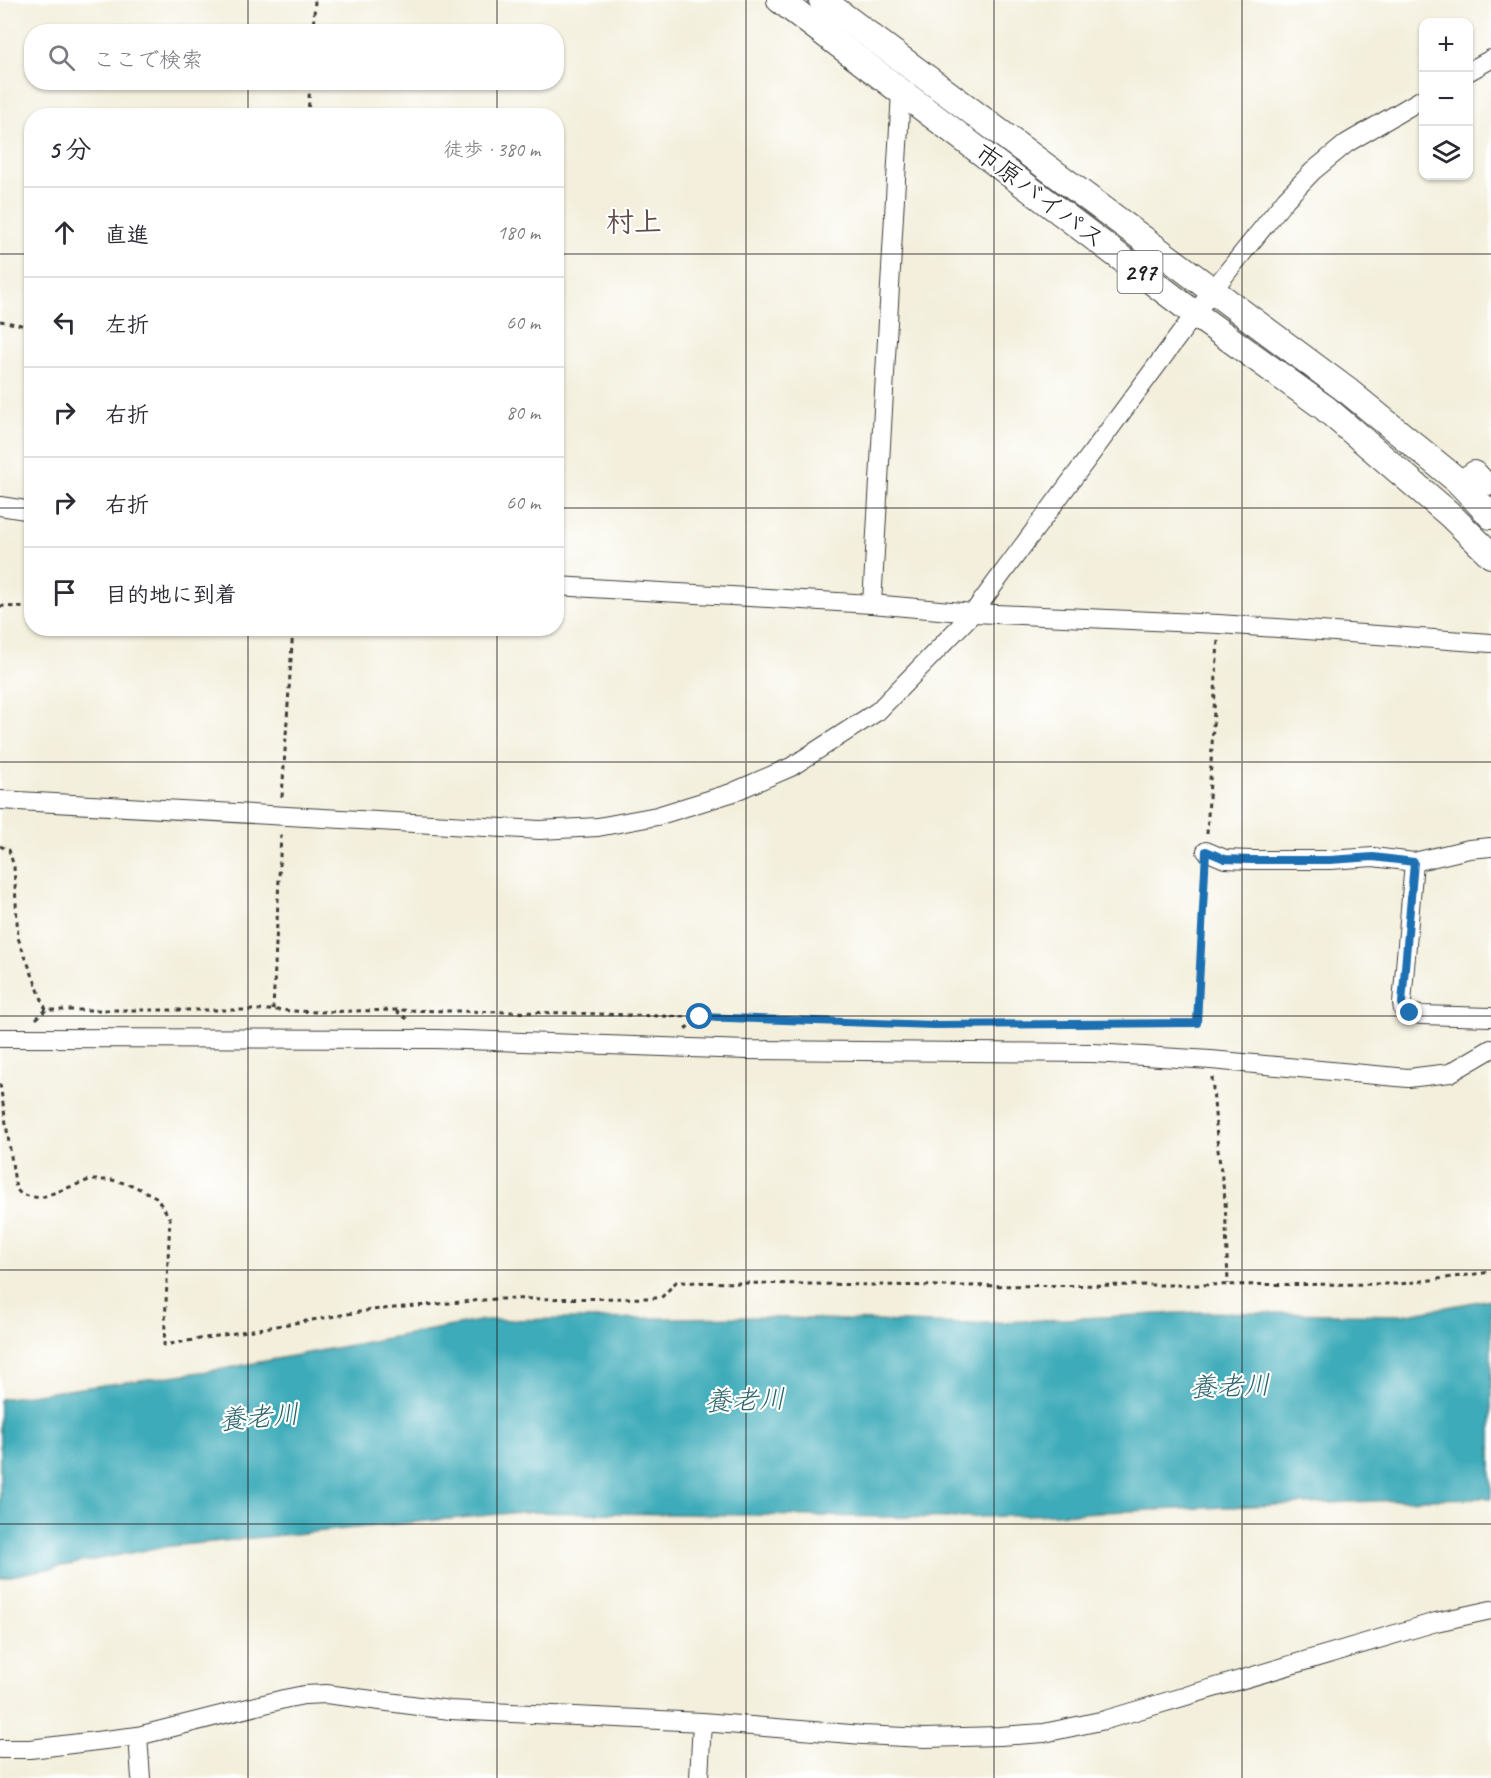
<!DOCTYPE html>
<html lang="ja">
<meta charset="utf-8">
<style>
:root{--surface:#fff;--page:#f2f2f3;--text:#2b2b33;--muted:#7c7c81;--line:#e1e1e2}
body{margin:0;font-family:Caveat,"Klee One",sans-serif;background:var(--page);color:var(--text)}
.controls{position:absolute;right:18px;top:18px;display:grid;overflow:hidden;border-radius:12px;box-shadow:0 2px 4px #0004}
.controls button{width:54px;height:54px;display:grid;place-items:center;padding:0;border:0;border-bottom:2px solid var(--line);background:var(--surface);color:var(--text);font:30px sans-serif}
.stop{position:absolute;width:18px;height:18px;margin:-14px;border:4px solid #1f6fb2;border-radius:50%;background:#fff}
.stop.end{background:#1f6fb2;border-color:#fff;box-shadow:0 2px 6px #0008}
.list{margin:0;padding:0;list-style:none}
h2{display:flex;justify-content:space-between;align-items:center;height:78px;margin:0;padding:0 24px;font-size:26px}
h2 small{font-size:20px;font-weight:400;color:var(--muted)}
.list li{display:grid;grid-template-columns:39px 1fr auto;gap:18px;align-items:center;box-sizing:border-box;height:90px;padding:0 24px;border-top:2px solid var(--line)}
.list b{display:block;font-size:22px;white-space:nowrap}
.list em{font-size:20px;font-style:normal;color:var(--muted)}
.icon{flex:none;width:33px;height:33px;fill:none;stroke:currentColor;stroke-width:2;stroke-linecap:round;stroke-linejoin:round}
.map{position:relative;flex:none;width:1491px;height:1778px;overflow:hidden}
.search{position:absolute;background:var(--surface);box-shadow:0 2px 4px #0004;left:24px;top:24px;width:540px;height:66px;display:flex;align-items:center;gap:15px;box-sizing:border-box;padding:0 21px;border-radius:24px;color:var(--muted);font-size:22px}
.panel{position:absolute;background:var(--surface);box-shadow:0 2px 4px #0004;left:24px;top:108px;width:540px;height:528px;border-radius:24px}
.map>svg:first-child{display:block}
</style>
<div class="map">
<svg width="1491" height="1778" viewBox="0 0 1491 1778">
<rect width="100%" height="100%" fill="#fff"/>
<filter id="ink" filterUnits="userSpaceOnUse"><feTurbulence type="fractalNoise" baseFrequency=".0167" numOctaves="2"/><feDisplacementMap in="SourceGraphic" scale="12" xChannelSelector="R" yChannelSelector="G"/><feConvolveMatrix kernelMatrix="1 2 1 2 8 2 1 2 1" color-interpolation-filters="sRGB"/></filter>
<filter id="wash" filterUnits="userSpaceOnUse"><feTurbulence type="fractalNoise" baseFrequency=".008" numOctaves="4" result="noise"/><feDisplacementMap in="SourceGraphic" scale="24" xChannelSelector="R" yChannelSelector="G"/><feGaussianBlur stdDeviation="1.35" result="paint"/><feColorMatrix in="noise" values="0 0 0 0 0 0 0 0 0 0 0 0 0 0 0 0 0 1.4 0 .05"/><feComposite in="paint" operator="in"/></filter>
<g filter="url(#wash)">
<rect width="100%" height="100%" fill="#f3efdc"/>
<!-- water -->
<path fill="#3cabb9" stroke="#2c646a" stroke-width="1.5" d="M1491,1299V1498L1426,1499L958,1518L521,1512L161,1547L0,1578V1399L223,1369L484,1320L753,1317L964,1324L1200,1312L1403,1315Z"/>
</g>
<g filter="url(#ink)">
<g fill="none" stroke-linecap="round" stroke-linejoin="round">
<!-- minor casing -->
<g stroke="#3c3c39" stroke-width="20">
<g id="minor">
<path d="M1468,72L1491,59"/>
<path d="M1458,481L1474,470L1478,472L1491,486"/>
<path d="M0,506L32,511"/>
<path d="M556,586L872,604L973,613L1219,624L1491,643"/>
<path d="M872,604L901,92"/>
<path d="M0,800L540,830L598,827L657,816L731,793L791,767L878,711L973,613L1212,291L1286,199L1313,171L1347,143L1424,98"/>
<path d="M1206,851L1225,859L1251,860H1330L1373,857L1414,862L1469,849L1491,847"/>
<path d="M1414,862L1402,1003L1403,1009L1410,1013L1421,1015L1491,1017"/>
<path d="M0,1038L436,1039L747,1050L1093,1053L1211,1060L1408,1078L1450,1073L1491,1049"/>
<path d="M138,1736L141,1778"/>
<path d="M0,1749H30L138,1736L284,1699L304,1695L326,1694L450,1710L702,1722L863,1735L925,1738L1000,1736L1044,1733L1105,1720L1436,1622L1491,1610"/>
<path d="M699,1778L702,1722"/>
</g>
</g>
<!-- highway casing -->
<g stroke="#3c3c39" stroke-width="28">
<g id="highway">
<path d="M780,0L1195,314L1325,408L1449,514L1491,555"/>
<path d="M822,0L1349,392L1458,481L1491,516"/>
</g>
</g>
<!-- path -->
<g stroke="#3c3c39" stroke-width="3" stroke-dasharray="4.5 4.5" stroke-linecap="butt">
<path d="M313,32L315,0"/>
<path d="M308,116L310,82"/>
<path d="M0,321L32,327"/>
<path d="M0,606L32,608"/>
<path d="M282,797L293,628"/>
<path d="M1207,834L1218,640"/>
<path d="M0,846L9,850L14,867L18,938L46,1010"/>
<path d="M273,1010L281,834"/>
<path d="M396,1011L410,1021"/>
<path d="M36,1019L46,1010H273L316,1012L395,1010L569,1013L934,1025L1197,1023L1205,871"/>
<path d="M685,1029L699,1018"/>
<path d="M1212,1077L1218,1150L1225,1199L1228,1284"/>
<path d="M0,1084L16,1189L22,1195L40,1198L89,1180H112L132,1185L156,1197L170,1218L164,1345L371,1310L495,1299L661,1298L676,1282L944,1286L1400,1284L1491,1272"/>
</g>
<!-- minor -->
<use href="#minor" stroke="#fff" stroke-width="18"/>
<!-- highway -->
<use href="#highway" stroke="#fff" stroke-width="26"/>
</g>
</g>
<g fill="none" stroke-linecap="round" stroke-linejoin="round" filter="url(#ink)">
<!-- route -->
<path stroke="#1f6fb2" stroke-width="8" d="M700,1017L934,1025L1197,1023L1206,851L1225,859L1251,860H1330L1373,857L1414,862L1402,1003L1403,1009L1410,1013"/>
</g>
<!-- grid -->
<path fill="none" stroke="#1c1c1c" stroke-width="1.5" stroke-opacity="0.55" d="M248,0V32M497,0V32M746,0V1778M994,0V1778M1242,0V1778M248,82V116M497,82V116M0,254H32M556,254H1491M0,508H32M556,508H1491M248,628V1778M497,628V1778M0,762H1491M0,1016H1491M0,1270H1491M0,1524H1491"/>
<g text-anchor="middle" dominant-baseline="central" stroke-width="4.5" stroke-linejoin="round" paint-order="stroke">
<!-- shield labels -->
<rect fill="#fff" stroke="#606060" stroke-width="1.5" x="1117.5" y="251" width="45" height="42" rx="4.5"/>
<g font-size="24" font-weight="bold" fill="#1c1c1c">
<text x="1140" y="272">297</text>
</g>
<!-- street labels -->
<g font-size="26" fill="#1c1c1c" stroke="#fff">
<text transform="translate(1040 196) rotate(37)">市原バイパス</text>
</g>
<!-- water labels -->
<g font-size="27" font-style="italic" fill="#2c646a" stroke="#fff">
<text transform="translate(1230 1386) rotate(-2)">養老川</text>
<text transform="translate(745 1400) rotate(-2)">養老川</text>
<text transform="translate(259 1417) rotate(-5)">養老川</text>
</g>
<!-- quarter labels -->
<g font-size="28" font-weight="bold" fill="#614d48" stroke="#fff">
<text x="634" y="221">村上</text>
</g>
</g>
</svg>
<div class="controls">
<button>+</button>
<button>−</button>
<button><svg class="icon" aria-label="layers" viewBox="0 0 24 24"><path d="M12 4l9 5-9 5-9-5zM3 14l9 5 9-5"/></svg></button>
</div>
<div class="stop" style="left:700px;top:1017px"></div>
<div class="stop end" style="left:1410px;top:1013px"></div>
<div class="search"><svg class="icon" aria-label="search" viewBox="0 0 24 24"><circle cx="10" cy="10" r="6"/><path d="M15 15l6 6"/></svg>ここで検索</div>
<section class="panel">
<h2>5 分<small>徒歩 · 380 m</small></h2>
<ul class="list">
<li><svg class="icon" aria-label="ahead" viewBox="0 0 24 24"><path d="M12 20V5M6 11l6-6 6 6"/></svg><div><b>直進</b></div><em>180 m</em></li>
<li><svg class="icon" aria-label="left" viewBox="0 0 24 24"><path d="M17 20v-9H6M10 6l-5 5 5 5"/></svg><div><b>左折</b></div><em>60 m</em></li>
<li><svg class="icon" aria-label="right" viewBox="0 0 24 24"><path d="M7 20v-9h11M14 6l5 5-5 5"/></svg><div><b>右折</b></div><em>80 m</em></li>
<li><svg class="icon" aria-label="right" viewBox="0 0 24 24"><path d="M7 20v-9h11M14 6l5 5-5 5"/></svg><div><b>右折</b></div><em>60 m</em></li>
<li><svg class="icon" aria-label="arrive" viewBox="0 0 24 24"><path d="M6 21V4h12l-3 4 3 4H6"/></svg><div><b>目的地に到着</b></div></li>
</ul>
</section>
</div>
